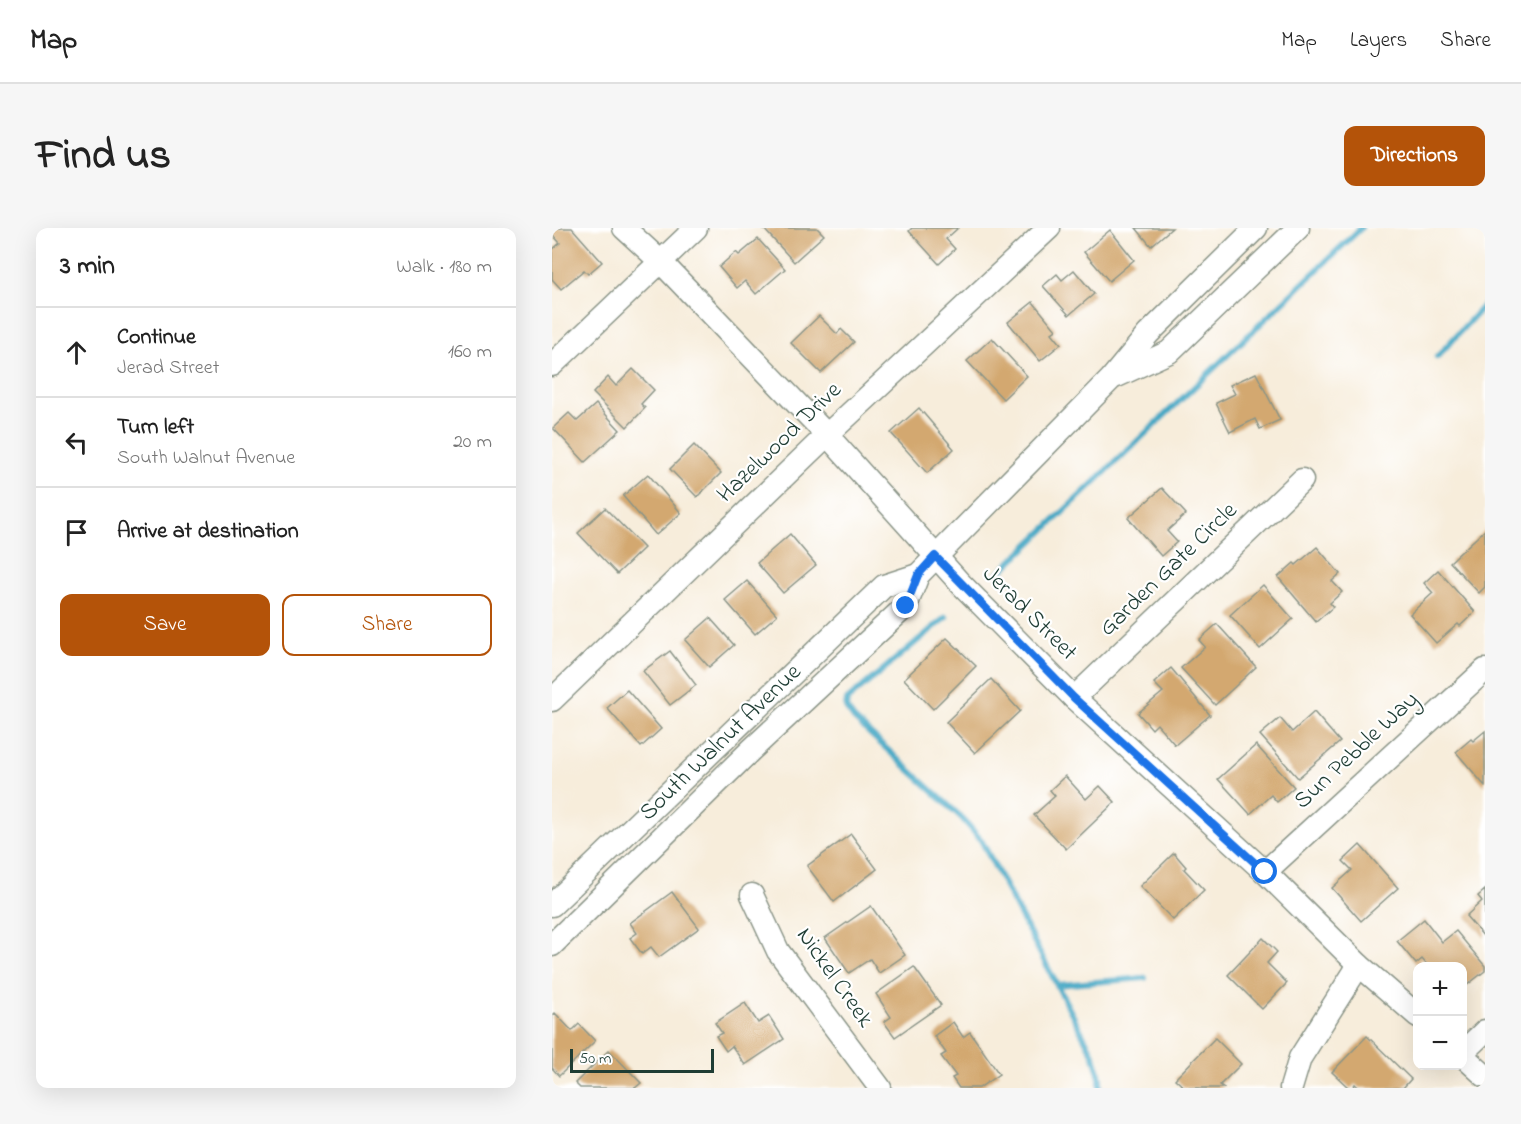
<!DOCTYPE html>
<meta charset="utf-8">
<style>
:root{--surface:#fff;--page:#f6f6f6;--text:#222;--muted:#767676;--line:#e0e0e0;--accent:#b45309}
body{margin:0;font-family:"Indie Flower",sans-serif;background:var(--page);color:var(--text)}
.controls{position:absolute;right:18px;bottom:18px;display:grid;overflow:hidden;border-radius:12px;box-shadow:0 6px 24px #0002}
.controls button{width:54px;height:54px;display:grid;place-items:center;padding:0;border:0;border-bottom:2px solid var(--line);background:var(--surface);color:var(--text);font:30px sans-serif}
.scale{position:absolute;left:18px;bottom:15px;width:144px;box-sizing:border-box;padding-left:6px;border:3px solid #1f3d34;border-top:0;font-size:16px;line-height:21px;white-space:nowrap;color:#1f3d34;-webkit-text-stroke:4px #fff;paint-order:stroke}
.stop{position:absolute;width:18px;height:18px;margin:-14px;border:4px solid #1a73e8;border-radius:50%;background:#fff}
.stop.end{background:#1a73e8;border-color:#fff;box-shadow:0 2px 6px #0008}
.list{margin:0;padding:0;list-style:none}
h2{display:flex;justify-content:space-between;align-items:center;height:78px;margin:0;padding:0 24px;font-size:26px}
h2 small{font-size:20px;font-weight:400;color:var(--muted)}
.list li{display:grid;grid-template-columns:39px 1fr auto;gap:18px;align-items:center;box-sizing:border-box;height:90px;padding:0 24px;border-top:2px solid var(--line)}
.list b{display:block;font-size:22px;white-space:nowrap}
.list p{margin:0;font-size:20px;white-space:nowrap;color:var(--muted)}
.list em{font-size:20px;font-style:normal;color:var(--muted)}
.actions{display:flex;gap:12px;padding:18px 24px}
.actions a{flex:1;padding:14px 0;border:2px solid var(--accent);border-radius:12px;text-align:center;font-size:21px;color:var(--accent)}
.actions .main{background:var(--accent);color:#fff}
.icon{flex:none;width:33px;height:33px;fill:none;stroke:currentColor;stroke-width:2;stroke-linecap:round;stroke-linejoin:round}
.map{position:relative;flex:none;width:933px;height:860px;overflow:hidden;border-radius:12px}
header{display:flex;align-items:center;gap:36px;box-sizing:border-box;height:84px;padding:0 30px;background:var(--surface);border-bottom:2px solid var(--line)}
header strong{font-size:28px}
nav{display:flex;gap:33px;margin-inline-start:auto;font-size:21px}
.intro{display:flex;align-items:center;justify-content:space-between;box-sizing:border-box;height:144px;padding:0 36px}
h1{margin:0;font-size:42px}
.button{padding:15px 27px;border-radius:12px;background:var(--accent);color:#fff;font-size:21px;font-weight:700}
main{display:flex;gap:36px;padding:0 36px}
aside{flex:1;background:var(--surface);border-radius:12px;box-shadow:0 6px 24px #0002}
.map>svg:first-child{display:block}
</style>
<header>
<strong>Map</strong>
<nav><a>Map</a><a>Layers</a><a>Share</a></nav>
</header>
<div class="intro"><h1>Find us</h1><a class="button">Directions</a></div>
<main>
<aside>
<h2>3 min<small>Walk · 180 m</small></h2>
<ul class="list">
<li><svg class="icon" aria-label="ahead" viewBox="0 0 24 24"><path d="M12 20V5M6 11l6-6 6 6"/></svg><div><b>Continue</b><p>Jerad Street</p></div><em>160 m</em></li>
<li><svg class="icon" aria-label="left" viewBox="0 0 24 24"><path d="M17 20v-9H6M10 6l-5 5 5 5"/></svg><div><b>Turn left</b><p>South Walnut Avenue</p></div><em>20 m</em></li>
<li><svg class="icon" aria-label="arrive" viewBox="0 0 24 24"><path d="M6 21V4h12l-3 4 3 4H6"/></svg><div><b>Arrive at destination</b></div></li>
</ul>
<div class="actions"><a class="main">Save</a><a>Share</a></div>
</aside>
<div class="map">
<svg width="933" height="860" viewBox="0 0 933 860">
<rect width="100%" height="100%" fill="#fff"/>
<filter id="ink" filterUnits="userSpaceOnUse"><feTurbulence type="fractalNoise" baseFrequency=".0167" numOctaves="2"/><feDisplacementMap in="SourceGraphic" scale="12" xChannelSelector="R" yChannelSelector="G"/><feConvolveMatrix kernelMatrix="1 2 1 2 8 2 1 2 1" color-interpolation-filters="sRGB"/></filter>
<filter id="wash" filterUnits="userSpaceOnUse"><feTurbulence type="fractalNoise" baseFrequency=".008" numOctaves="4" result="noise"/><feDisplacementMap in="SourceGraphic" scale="24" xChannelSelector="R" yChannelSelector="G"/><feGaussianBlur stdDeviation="1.35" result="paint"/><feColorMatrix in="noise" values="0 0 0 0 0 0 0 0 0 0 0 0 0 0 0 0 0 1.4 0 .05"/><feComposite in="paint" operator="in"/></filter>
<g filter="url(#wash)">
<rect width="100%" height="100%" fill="#f7eddb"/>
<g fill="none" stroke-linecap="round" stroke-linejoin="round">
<!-- stream -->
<g stroke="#45a8c5" stroke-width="6">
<path d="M885,129L933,76"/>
<path d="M447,345L809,0"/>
<path d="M394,389L295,472L294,480L302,491L409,589L429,612L542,828L548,850V860"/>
<path d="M505,757L593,750"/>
</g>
</g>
<g id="blocks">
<!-- building -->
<g fill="#d3a870">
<path d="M0,0H20L50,34L36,46L32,42L9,61L0,51V22L8,15L0,6Z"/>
<path d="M211,0H265L272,7L242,34Z"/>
<path d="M360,0H406L394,11L403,21L387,36L357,3Z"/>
<path d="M584,0H620L599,18Z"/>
<path d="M558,2L582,32L557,53L532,24Z"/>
<path d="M206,11L233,41L204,66L193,53L185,60L167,39L184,24L187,27Z"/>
<path d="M522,42L542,66L517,87L491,58L505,46L510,52Z"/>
<path d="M481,74L504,102L500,105L509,116L488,133L456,94Z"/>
<path d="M267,88L285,106L289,101L302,114L269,145L239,115Z"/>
<path d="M440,110L475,148L451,171L415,133Z"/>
<path d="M81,141L102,162L89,176L93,180L75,199L41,165L56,149L64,158Z"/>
<path d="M704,145L728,192L708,201L703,191L678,204L664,175L683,166L678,157Z"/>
<path d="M44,176L68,202L33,234L1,200L17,185L25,193Z"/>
<path d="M367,180L402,221L375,245L339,205Z"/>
<path d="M142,217L169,245L145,269L118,241Z"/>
<path d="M96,246L129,285L104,307L71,268Z"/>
<path d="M610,260L634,286L615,303L625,314L609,328L576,290Z"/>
<path d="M53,280L92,320L65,346L26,305Z"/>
<path d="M933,302V359L927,365L898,334Z"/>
<path d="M238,306L264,337L231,365L205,335Z"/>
<path d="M765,319L788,346L780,353L790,364L778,375L781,379L764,394L726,349L742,335L744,337Z"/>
<path d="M886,342L923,384L908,398L906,396L884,415L858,386L881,365L872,355Z"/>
<path d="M195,353L225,387L203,406L173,372Z"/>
<path d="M711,357L741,391L708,421L678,387Z"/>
<path d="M158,390L182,417L157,439L133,412Z"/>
<path d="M665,396L704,439L663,477L629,440L653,419L647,412Z"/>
<path d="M395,410L424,438L381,481L352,451Z"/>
<path d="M118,423L144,457L118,477L91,443Z"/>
<path d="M619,440L658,487L623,517L605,496L600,501L586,485L611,464L602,455Z"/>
<path d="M439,451L468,483L423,525L394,494Z"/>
<path d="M75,462L109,501L89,519L55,480Z"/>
<path d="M762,484L788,514L746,550L708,507L728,490L740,504Z"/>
<path d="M933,503V558L904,524L919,511L921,513Z"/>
<path d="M704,517L742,559L725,574L719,567L698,586L666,551Z"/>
<path d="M513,548L534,571L548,558L563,574L514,621L482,587L503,568L498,562Z"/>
<path d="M299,606L325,641L282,674L255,638Z"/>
<path d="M808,617L846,660L809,693L780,660L800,642L791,633Z"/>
<path d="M622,625L634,639L632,641L652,662L621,692L588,658Z"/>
<path d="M933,662V710L914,688L930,673L926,668Z"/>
<path d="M120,664L147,700L107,729L99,719L90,726L78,710L85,705L78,695Z"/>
<path d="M319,678L353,727L327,745L318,731L297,745L273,710Z"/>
<path d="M872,691L890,714L904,703L933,738V743L910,761V738H876L870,731L864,736L845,713Z"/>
<path d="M711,710L725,724L715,735L735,755L710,781L676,747Z"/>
<path d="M362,739L389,777L343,809L332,794L339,789L324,766Z"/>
<path d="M193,775L206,795L217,788L232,811L193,837L180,818L174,823L164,808L170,805L163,795Z"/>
<path d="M3,785L20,803L27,796L43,813L7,848L0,840V788Z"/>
<path d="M401,794L411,809L418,804L447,846L427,860H407L400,850L404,848L389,828L394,825L382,808Z"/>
<path d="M815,808L859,851L851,860H807L803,856L800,860H797L780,844Z"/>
<path d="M663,810L689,836L668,857L672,860H633L623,851Z"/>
<path d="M57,822L89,855L83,860H28L23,855Z"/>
</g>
</g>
</g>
<g filter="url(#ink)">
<use href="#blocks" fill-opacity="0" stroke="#8b9588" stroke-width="1.5"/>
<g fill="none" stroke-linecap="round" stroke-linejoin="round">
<!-- minor casing -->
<g stroke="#8b9588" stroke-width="25">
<g id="minor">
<path d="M72,0L108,33L275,207L408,355L522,470L713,644L807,737L866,788"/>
<path d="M0,137L144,0"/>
<path d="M565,148L617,124L746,0"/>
<path d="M522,470L750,252"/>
<path d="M0,472L275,207L497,0"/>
<path d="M713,644L933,442"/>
<path d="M200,667L226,723L328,860"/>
<path d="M0,677L332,358L366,347"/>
<path d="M0,717L199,522L354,378L366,347L559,151L596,106L704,0"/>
<path d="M910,825L933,803"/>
<path d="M910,827L933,848"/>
<path d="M739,860L748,830L807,737"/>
</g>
</g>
<!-- minor -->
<use href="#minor" stroke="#fff" stroke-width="22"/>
</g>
</g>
<g fill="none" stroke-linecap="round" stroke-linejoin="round" filter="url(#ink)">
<!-- route -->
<path stroke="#1a73e8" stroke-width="8" d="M354,378L366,347L383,328L522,470L713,644"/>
</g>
<g text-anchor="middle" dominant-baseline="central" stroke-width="4.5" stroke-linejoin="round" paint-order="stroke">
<!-- street labels -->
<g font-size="24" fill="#1f3d34" stroke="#fff">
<text transform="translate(228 215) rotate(-44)">Hazelwood Drive</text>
<text transform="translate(617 342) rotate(-44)">Garden Gate Circle</text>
<text transform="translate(477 386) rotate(45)">Jerad Street</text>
<text transform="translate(169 515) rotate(-44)">South Walnut Avenue</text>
<text transform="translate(805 523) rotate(-43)">Sun Pebble Way</text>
<text transform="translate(282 750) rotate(55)">Nickel Creek</text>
</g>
</g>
</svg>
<div class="controls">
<button>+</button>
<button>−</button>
</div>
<div class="scale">50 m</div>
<div class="stop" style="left:713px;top:644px"></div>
<div class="stop end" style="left:354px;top:378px"></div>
</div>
</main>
